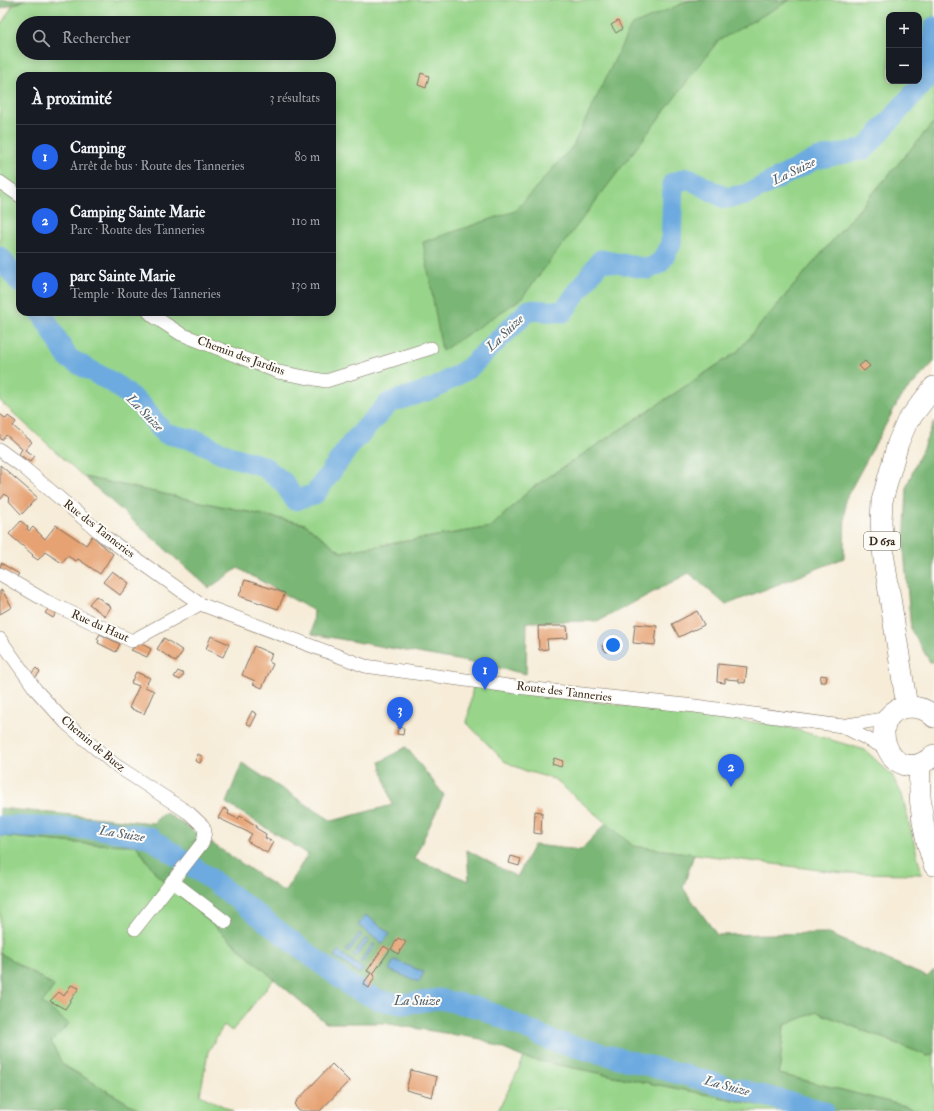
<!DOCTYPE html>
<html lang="fr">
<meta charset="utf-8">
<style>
:root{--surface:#171b24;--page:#242831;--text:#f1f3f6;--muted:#9ea1a6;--line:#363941;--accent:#2563eb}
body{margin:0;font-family:"IM FELL Double Pica",serif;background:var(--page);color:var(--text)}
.controls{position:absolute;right:12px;top:12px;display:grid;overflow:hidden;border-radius:8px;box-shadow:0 2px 10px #0003}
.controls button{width:36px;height:36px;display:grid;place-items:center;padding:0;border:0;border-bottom:1px solid var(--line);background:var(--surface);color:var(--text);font:20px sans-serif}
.you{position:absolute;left:613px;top:645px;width:14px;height:14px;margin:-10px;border:3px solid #fff;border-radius:50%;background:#1a73e8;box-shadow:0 0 0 6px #1a73e833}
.badge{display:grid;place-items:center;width:26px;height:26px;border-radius:50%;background:var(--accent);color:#fff;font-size:13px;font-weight:700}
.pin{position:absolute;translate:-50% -33px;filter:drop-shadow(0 1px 2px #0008)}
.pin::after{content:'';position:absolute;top:21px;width:14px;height:12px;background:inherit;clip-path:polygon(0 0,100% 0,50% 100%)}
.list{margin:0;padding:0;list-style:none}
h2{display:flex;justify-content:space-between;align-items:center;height:52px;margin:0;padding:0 16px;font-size:17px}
h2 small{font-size:13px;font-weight:400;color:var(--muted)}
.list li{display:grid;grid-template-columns:26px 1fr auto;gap:12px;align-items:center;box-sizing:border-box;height:64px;padding:0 16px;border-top:1px solid var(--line)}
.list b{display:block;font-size:15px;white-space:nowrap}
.list p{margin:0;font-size:13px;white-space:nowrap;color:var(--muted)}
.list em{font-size:13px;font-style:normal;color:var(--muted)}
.icon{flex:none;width:22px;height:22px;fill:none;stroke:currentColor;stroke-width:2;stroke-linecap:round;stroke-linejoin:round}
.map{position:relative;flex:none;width:934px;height:1111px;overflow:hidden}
.search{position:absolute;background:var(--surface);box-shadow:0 2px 10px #0003;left:16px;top:16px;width:320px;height:44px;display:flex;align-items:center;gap:10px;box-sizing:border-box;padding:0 14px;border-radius:22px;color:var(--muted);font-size:15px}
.panel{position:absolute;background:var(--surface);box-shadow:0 2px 10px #0003;left:16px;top:72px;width:320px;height:244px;border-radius:12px}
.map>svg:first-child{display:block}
</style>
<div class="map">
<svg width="934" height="1111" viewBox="0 0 934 1111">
<rect width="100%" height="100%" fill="#fdfcf7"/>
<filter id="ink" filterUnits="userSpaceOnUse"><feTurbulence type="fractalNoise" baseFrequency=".025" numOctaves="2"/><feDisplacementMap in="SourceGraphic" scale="8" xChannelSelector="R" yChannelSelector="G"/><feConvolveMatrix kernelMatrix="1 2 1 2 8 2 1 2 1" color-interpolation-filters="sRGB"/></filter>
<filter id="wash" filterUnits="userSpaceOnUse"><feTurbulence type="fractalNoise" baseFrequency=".012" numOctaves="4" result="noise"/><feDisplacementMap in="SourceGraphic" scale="16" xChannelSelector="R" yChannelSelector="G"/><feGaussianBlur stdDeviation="0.9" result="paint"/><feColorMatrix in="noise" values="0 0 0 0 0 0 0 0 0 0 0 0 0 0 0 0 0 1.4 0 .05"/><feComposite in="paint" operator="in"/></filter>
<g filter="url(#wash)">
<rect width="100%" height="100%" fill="#f6ecd8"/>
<!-- green -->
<g fill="#98d58a" stroke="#6a8054" fill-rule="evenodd">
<path d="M25,0H934V122L737,352L532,488L491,527L341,552L305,524L84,477L0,401V26L13,5ZM889,15H919V81H889ZM23,23H329V53H23ZM20,76H332V312H20Z"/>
<path d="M473,686L784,726L865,750L892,775L902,795L922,874L843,873L633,846L554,779L526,771L504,761L467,723Z"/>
<path d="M0,836L88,844L136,845L157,875L274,979L232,1031L224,1025L208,1052L200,1095L233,1111H141L62,1064L51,1042L42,1003L54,986L0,953Z"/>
<path d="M817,1012L928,1056L934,1054V1111H925L779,1074L784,1025Z"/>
<path d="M524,1058L789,1111H498Z"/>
</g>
<!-- forest -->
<g fill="#7ab676" stroke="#5a704a">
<path d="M0,0H25L0,9Z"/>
<path d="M690,0H790L718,41L521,299L442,351L423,242L515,211L573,146L631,26Z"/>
<path d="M934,122V362L900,398L845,500L844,558L726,605L689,573L599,621L527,622L526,674L490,666L312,634L314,611L238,568L209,588L84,477L305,524L341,552L491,527L532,488L737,352Z"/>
<path d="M934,422V662H930L911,630L904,550L907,485Z"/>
<path d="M406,747L444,795L414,859L469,881L467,850L517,877L534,845L581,850L606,823L633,846L694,854L683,888L717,935L827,933L927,977L934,970V1054L928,1056L817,1012L784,1025L779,1074L925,1111H789L524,1058L481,1039L383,1023H326L274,979L157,875L136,845L88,844L0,836V808L153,823L165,812L284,892L308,854L226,803L242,763L332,821L392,805L380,762Z"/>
<path d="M0,953L54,986L42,1003L69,1024L51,1042L63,1065L141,1111H0Z"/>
</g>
<!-- water -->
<g fill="#6daadf" stroke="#546a7e">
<path d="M366,915L390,934L382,944L358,925Z"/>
<path d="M360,933L362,935L348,952L346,951Z"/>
<path d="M366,938L369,940L355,957L353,955Z"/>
<path d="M373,944L375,945L362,963L360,961Z"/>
<path d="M338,951L363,969L359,974L334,956Z"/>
<path d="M394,960L424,972L419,982L389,970Z"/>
</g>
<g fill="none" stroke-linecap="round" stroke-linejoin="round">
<!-- river -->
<g stroke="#6daadf" stroke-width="21">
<path d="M0,257L20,283"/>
<path d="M41,312L68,358L115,384L141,405L164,433L198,441L226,455L263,466L284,483L295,500L314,495L351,444L389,403L435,388L469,368L529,310L563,312L601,260L648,269L660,263L671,244L673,183L688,178L725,198L745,195L816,159L865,149L928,77L934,27"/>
<path d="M0,826L98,829L149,837L212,880L353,988L379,1000L403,1004L439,999L480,1008L553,1041L823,1111"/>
</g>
</g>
<g id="blocks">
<!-- building -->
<g fill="#e6a272">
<path d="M618,21L622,29L616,33L611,25Z"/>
<path d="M421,73L429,76L426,88L418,85Z"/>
<path d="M865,361L870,366L864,371L859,366Z"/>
<path d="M0,414L6,419L8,416L16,422L13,426L32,442L25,450L35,456L30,462L19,454L22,449L6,435L2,440L0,438Z"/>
<path d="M0,465L37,497L23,513L21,514L9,501L10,499L5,494L0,500Z"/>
<path d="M21,521L28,527L27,529L29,531L33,527L45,539L56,525L86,545L92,536L113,554L100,574L78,559L76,561L67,556L62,563L45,552L38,560L32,556L33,555L9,534Z"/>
<path d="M1,563L19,574L15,578L0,569Z"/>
<path d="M112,571L129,583L120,595L103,582Z"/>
<path d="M245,580L285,593L278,609L239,596Z"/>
<path d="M2,590L12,607L0,614V591Z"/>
<path d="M96,596L111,607L105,616L89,604Z"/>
<path d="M49,608L56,613L53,618L45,613Z"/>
<path d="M697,611L704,625L679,637L672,624Z"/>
<path d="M635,624L657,626L655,645L633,643Z"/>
<path d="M538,626H567L568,638L547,639L548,649L539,650Z"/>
<path d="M100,634L120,644L116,652L98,643L99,640L97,639Z"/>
<path d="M211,636L229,644L223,657L206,649Z"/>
<path d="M164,638L183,651L176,662L157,649Z"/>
<path d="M613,641L616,647L606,652L602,646Z"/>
<path d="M140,643L151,649L147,657L131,650Z"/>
<path d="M254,646L272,654L269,662L273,664L262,688L253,684L255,681L242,675Z"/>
<path d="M718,664L747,667L745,683L739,682V680L725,679V683L717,682Z"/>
<path d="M36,668L40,672L35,678L31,674Z"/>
<path d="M178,671L184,674L180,680L174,677Z"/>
<path d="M136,672L150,678L145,687L154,691L144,714L129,708L139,686L131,683Z"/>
<path d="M821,675L827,676L826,682H820Z"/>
<path d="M252,711L257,714L251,726L246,723Z"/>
<path d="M398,727L404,728L403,735L397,734Z"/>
<path d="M198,754L203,757L200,763L195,761Z"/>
<path d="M554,758L563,761L561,767L552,764Z"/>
<path d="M224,808L229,811L228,814L238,819L240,816L257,826L256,828L266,834L265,838L273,842L267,853L247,841L252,834L218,818Z"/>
<path d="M535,811L542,812L541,834L534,833Z"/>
<path d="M511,856L521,859L519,866L509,863Z"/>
<path d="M398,938L406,942L398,954L391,949Z"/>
<path d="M384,946L390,950L373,974L375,976L369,988L363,984L371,973L367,971Z"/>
<path d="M71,985L79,988L65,1009L50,1001L59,992L64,996Z"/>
<path d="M332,1064L349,1081L320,1111H299L295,1106L296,1102Z"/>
<path d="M411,1070L437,1077L432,1097L406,1090Z"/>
</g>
</g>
</g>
<g filter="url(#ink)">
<use href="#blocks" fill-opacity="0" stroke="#7c6e5f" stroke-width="1"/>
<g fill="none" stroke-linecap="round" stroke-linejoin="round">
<!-- minor casing -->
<g stroke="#7c6e5f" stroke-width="14">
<g id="minor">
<path d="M0,182L20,196"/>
<path d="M149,312L153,316L181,334L278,372L326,381L431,348"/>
<path d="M0,450L23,467L104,536L200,604L365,666L516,687L695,706L842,726L889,718"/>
<path d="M0,574L46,601L132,641L200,604"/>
<path d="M0,639L36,690L66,723L114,764L189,813L203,826L205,831L203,842L135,929"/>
<path d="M842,726L885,748"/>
<path d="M172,881L226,922"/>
</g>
</g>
<!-- primary casing -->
<g stroke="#7c6e5f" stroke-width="22">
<g id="primary">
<path d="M907,707L884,559L881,522L882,501L898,443L907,422L934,387"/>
<path d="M934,717C928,710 919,707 910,707C860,709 890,795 934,755"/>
<path d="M920,764C918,797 923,833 934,865"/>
</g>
</g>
<!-- minor -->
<use href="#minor" stroke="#fff" stroke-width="13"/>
<!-- primary -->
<use href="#primary" stroke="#fff" stroke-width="21"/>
</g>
</g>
<g text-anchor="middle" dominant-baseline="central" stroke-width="4" stroke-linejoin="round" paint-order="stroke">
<!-- shield labels -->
<rect fill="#fdfcf7" stroke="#75695f" stroke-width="1" x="864" y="532" width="36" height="18" rx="3"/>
<g font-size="11" font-weight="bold" fill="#3b2a1e">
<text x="882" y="541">D 65a</text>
</g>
<!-- street labels -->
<g font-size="12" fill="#3b2a1e" stroke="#fdfcf7">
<text transform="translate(241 356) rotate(20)">Chemin des Jardins</text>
<text transform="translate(99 529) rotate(38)">Rue des Tanneries</text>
<text transform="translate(100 626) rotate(24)">Rue du Haut</text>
<text transform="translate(564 692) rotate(7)">Route des Tanneries</text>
<text transform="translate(93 744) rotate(40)">Chemin de Buez</text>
</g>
<!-- water labels -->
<g font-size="13" font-style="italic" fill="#4f5d6b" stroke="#fdfcf7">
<text transform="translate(794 171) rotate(-26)">La Suize</text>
<text transform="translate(505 333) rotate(-44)">La Suize</text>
<text transform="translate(145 413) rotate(45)">La Suize</text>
<text transform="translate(122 834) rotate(9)">La Suize</text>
<text x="417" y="1001">La Suize</text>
<text transform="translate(727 1086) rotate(15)">La Suize</text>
</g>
</g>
</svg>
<div class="controls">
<button>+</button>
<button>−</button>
</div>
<div class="you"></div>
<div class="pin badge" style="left:485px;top:690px">1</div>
<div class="pin badge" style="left:731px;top:787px">2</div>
<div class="pin badge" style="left:400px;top:730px">3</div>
<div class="search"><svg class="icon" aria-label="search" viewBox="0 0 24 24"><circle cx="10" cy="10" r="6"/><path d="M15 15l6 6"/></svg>Rechercher</div>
<section class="panel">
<h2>À proximité<small>3 résultats</small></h2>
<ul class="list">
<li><span class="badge">1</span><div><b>Camping</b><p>Arrêt de bus · Route des Tanneries</p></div><em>80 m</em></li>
<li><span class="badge">2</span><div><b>Camping Sainte Marie</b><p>Parc · Route des Tanneries</p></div><em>110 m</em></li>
<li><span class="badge">3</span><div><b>parc Sainte Marie</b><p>Temple · Route des Tanneries</p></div><em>130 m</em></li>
</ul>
</section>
</div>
